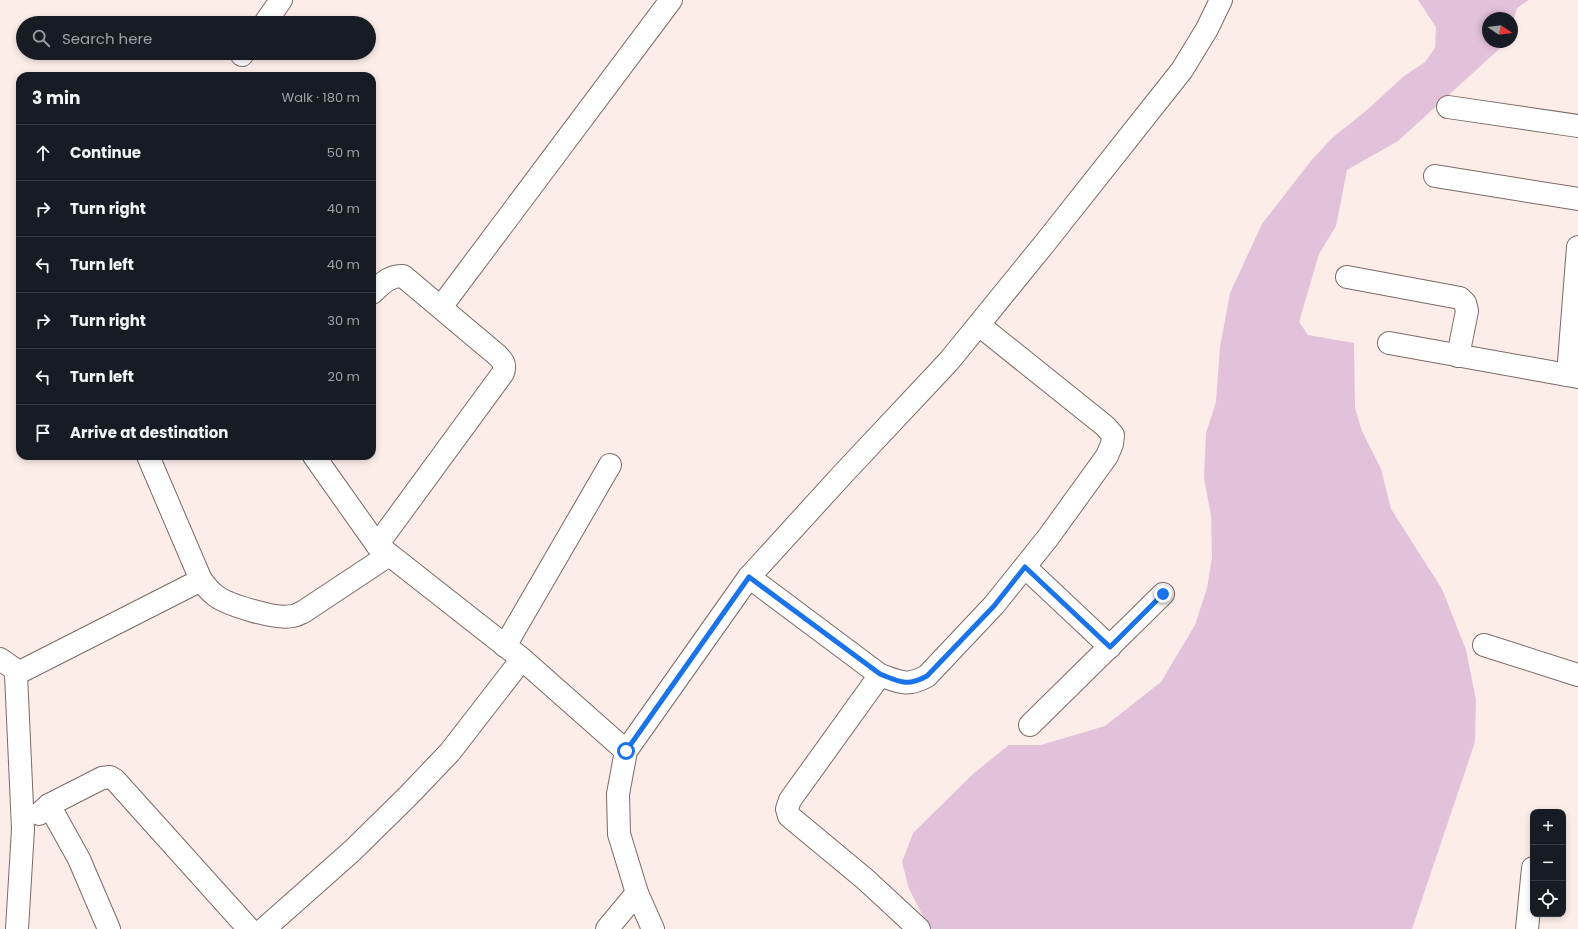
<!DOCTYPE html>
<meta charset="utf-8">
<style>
:root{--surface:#171b24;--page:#20242c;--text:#f1f3f6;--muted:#9ea1a6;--line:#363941}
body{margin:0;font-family:Poppins,sans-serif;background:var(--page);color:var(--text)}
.controls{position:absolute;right:12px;bottom:12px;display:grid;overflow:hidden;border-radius:8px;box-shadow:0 2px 6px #0003}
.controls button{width:36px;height:36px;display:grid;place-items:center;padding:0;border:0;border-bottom:1px solid var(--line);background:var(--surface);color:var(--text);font:20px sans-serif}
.compass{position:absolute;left:1482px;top:12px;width:36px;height:36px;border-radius:50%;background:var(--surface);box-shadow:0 2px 6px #0003;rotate:103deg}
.stop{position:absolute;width:12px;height:12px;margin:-9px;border:3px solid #1a73e8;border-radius:50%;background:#fff}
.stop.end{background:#1a73e8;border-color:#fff;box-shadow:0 1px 4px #0008}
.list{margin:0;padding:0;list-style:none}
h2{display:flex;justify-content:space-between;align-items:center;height:52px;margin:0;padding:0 16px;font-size:17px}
h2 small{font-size:13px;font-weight:400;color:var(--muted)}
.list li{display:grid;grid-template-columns:26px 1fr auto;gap:12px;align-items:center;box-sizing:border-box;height:56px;padding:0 16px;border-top:1px solid var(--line)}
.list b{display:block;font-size:15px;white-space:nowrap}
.list em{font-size:13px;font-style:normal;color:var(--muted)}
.icon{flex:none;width:22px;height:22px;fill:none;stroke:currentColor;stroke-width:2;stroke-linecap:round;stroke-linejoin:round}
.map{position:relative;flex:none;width:1578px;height:929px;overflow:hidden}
.search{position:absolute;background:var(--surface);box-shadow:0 2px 6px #0003;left:16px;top:16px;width:360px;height:44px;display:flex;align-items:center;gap:10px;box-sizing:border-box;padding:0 14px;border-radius:22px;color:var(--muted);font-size:15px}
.panel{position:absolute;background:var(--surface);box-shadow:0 2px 6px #0003;left:16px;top:72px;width:360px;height:388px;border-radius:12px}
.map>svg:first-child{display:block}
</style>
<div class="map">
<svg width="1578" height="929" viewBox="0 0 1578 929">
<rect width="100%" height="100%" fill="#fdede9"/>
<!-- water -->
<path fill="#e2c2da" d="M1418,0H1529L1517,8L1512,26V18H1488V42H1507L1398,141L1347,170L1336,226L1319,254L1299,322L1308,335L1354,343L1355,408L1362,431L1381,469L1391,509L1442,589L1466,650L1476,700L1475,742L1412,929H932L924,918L909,889L902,862L913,833L974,773L1009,745H1041L1105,726L1161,682L1195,625L1207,588L1212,557L1211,516L1204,478L1206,433L1216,402L1220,347L1230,293L1262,224L1310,162L1332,138L1367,110L1404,76L1425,62L1435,48L1436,27Z"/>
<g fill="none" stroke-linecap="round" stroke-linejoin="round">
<!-- minor casing -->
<g stroke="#7a6a66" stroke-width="24">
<g id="minor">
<path d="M265,23L281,0"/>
<path d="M242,55L243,53"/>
<path d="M1448,107L1578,126"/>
<path d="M1435,176L1578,199"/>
<path d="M1347,277L1460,298L1465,303L1467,311L1458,356"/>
<path d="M372,293C382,284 388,276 403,276L497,355C503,361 506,364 503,373L377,545"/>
<path d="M441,307L671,0"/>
<path d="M1389,343L1578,377"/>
<path d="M1568,375L1578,247"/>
<path d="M314,456L377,545L522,659L626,751"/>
<path d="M1025,567L1110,647"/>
<path d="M749,577L880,675C900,682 907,687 927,676L994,605L1047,539L1107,456L1112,444L1113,435L1105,426L979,325"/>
<path d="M201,580C206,586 209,591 216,596C228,605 277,620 292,616C296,616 300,613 303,612L389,555"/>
<path d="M1484,645L1578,675"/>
<path d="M505,646L610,465"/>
<path d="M0,659L13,668L16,674L23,829L17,929"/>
<path d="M16,674L201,580L148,456"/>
<path d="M880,675L790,800L787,809L789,816L865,879L919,929"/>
<path d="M1030,725L1163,594"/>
<path d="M49,805L102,778L110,777L115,780L249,929"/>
<path d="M39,814L49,805L79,859L109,929"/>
<path d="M264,929L352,851L408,796L450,752L522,659"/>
<path d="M607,929L637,893"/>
<path d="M653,929L637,893L619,834L618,794L626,751L749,577L842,475L949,361L1045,243L1182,70L1207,29L1221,0"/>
<path d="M1527,929L1533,868"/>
</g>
</g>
<!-- minor -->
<use href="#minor" stroke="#fff" stroke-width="22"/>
</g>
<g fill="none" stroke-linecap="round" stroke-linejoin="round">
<!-- route -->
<path stroke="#1a73e8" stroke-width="5" d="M626,751L749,577L880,674C900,682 907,687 927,676L994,606L1025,567L1110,647L1163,594"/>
</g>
</svg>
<div class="controls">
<button>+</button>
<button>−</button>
<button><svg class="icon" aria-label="locate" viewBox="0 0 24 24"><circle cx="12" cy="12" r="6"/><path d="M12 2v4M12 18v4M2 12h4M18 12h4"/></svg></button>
</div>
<svg class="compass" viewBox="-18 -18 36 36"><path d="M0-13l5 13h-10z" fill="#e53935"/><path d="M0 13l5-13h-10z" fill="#9ea1a6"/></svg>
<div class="stop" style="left:626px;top:751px"></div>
<div class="stop end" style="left:1163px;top:594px"></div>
<div class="search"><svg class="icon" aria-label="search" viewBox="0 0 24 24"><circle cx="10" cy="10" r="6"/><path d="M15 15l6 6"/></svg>Search here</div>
<section class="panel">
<h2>3 min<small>Walk · 180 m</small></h2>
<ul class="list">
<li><svg class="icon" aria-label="ahead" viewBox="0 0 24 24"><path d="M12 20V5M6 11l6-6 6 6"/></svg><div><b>Continue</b></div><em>50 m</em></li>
<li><svg class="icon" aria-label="right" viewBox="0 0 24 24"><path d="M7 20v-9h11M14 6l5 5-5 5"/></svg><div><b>Turn right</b></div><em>40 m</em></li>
<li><svg class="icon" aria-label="left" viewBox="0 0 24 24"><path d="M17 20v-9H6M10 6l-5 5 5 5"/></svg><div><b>Turn left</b></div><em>40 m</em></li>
<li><svg class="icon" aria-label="right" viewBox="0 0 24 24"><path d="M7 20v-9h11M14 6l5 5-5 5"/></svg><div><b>Turn right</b></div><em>30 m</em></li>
<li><svg class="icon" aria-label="left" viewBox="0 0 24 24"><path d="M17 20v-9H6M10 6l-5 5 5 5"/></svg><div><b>Turn left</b></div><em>20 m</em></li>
<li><svg class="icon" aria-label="arrive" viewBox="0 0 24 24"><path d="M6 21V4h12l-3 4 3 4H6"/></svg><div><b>Arrive at destination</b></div></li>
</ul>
</section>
</div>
